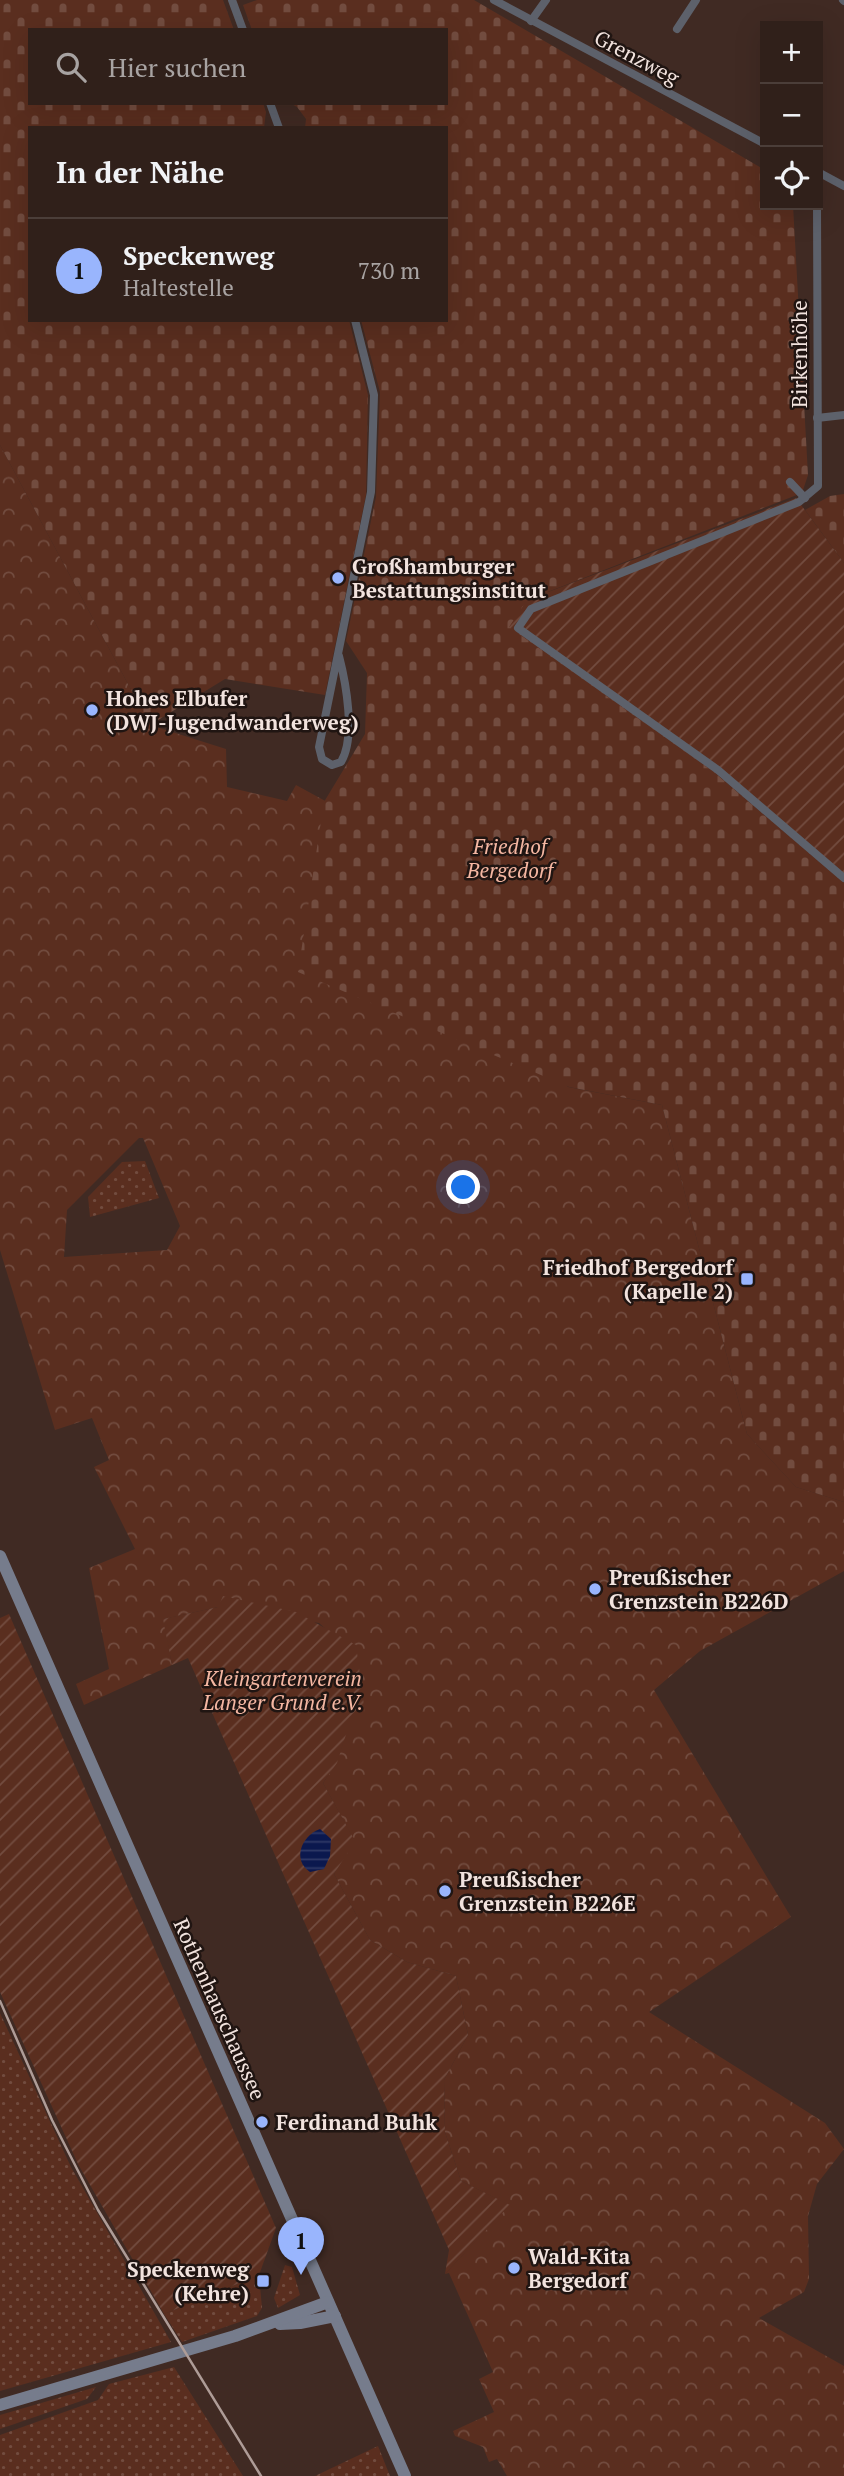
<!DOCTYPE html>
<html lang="de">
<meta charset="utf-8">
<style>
:root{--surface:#30201a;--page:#382823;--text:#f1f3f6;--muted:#a8a3a2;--line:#4b3e39;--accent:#99b5fd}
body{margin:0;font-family:"PT Serif",serif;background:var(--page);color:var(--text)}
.controls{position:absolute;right:21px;top:21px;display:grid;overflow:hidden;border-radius:0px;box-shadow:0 7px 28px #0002}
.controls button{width:63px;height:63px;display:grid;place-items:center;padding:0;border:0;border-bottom:2px solid var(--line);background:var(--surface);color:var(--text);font:35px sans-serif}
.you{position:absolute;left:464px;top:1188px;width:24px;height:24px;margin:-18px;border:5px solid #fff;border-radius:50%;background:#1a73e8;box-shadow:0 0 0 10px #1a73e833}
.badge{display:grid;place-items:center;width:46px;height:46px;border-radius:50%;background:var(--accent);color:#111;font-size:23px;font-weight:700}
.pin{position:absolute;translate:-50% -58px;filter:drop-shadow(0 2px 4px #0008)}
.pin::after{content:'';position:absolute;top:37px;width:24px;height:21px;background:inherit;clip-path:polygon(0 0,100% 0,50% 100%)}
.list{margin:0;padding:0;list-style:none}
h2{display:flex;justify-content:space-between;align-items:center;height:91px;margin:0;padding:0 28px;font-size:30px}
h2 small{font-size:23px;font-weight:400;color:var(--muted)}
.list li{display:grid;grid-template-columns:46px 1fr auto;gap:21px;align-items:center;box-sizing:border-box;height:105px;padding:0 28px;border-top:2px solid var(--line)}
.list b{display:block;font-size:26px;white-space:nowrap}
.list p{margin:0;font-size:23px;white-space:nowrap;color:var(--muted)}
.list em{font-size:23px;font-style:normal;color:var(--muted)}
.icon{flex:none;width:38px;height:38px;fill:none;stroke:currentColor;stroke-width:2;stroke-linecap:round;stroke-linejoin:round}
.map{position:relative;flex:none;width:844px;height:2476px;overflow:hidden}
.search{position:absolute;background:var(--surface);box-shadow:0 7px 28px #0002;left:28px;top:28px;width:420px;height:77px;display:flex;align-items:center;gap:18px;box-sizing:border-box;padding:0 24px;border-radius:0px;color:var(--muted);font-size:26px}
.panel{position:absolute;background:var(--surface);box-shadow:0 7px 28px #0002;left:28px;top:126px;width:420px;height:196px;border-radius:0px}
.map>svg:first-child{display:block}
</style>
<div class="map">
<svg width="844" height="2476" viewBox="0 0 844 2476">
<defs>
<pattern id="grass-dots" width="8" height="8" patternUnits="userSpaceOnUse" patternTransform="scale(1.75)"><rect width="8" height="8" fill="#5a2e1f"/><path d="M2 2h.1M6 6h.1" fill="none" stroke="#724c3f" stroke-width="1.8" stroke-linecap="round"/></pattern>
<pattern id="forest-crowns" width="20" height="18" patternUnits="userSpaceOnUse" patternTransform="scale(1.75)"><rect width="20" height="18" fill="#5a2e1f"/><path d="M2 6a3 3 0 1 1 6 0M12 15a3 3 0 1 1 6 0" fill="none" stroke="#724c3f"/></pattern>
<pattern id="cemetery-stones" width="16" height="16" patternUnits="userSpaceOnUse" patternTransform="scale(1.75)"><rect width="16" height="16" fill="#5a2e1f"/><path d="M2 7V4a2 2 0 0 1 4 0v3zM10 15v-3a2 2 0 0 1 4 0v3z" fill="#724c3f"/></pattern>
<pattern id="garden-furrows" width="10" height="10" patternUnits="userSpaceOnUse" patternTransform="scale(1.75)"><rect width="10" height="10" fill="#5a2e1f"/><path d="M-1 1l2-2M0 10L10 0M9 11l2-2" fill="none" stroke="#724c3f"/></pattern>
<pattern id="water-rules" width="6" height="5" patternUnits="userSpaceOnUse" patternTransform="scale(1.75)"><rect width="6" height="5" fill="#0b184e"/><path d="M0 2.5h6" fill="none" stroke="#2f3967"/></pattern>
</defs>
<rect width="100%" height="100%" fill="#402a23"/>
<!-- grass -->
<g fill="url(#grass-dots)">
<path d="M145,1161L159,1198L90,1217L88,1197L122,1162Z"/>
<path d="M0,2013L71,2167L171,2342L0,2391Z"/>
<path d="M285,2265L292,2267L300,2295L278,2308L274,2298Z"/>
<path d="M259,2275L262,2308L257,2316L182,2342L164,2314Z"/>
<path d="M174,2367L243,2476H0V2435L98,2400L109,2384Z"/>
<path d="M96,2387L87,2399L0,2429V2415Z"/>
<path d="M378,2446L390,2476H315Z"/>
</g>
<!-- forest -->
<path fill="url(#forest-crowns)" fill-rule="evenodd" d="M0,445L150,725L226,749L227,787L287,801L296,785L329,803L568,1087L662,1105L747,1434L796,1487L844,1502V1571L700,1651L654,1690L791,1917L649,2012L825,2123L844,2149L817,2184L808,2216L809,2279L804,2292L759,2318L844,2366V2476H507L497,2459L489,2462L483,2447L455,2436L453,2431L494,2412L479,2379L493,2372L449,2273L445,2274L509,2205L461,2181L445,2132L444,2080L468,2035L456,1976L407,1962L370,1940L334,1874L354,1840L323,1783C353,1742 352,1695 356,1646L328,1631L319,1623L218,1607L164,1619L172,1665L84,1705L76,1684L109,1669L89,1568L135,1549L94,1467L109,1460L92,1418L55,1430L0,1250ZM139,1138H143L180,1226L167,1250L64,1257L67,1210Z"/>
<!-- cemetery -->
<g fill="url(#cemetery-stones)">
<path d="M0,0H223L234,30H30V103H263L266,112L264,128H30V320H349L368,395L366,495L325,695L225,679L150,725L0,445Z"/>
<path d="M257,0H474L765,170V205H793L808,475L802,493L527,600L715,773L844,883V1502L796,1487L747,1434L662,1105L569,1087L298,972L324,802L365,734L367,673L346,641L376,497L380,392L361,320H446V128H305L306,119L297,107L290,103H446V30H252L243,5Z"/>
<path d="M844,494V563L805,510L830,496Z"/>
</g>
<!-- garden -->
<g fill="url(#garden-furrows)">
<path d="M796,498L844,563V883L715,773L509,627L527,600Z"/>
<path d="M223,1596L296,1612L356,1645L365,1713L350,1722L337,1763L323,1783L355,1841L334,1874L370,1940L407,1962L456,1976L468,2035L444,2080L445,2132L461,2181L510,2205L445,2274L449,2250L188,1658L172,1665L163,1619L218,1607Z"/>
<path d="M9,1614L276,2228L259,2275L164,2314L78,2164L0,1992V1618Z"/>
</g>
<!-- water -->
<path fill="url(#water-rules)" d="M320,1829L331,1839L330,1856L324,1869L310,1872C292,1860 301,1836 320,1829Z"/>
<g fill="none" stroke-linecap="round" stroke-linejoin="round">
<!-- street -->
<g stroke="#5d616b" stroke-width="8">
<path d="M232,0L243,30"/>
<path d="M494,0L765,144"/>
<path d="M843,0L844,1"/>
<path d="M531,21L546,0"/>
<path d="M677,29L696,0"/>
<path d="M270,103L279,128"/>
<path d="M818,172L844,186"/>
<path d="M817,205L818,486L799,502L531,609L518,628L718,770L844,878"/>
<path d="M817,418L844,415"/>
<path d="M790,482L805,498"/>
<path d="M339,656C346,683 356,737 341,762L332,765L322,759L319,747L371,492L374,395L355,320"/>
</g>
<!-- secondary -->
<g stroke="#767c8c" stroke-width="12">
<path d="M0,1556L405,2476"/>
<path d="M280,2324L300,2323L335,2316"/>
<path d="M0,2405L235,2336L328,2302"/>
</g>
<!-- rail -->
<path stroke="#ae9c97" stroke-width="2.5" d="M0,2001L52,2120L98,2210L261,2476"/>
</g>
<!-- markers -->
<g fill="#99b5fd" stroke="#201512" stroke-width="2.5">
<circle cx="338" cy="578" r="7"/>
<circle cx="92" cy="710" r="7"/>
<rect x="740" y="1272" width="14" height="14" rx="3.5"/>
<circle cx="595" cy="1589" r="7"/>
<circle cx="445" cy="1891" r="7"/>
<circle cx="262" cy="2122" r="7"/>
<circle cx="514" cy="2268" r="7"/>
<rect x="256" y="2274" width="14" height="14" rx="3.5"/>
</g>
<g text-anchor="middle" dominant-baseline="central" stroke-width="5" stroke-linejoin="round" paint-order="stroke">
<!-- street labels -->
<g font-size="21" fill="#f2e3de" stroke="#201512">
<text transform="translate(637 57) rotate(28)">Grenzweg</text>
<text transform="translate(799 354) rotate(-90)">Birkenhöhe</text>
<text transform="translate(220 2009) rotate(66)">Rothenhauschaussee</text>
</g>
<!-- poi labels -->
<g font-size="21" font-weight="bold" fill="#f2e3de" stroke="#201512" text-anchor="start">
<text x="352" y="566">Großhamburger<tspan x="352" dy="24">Bestattungsinstitut</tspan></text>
<text x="106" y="698">Hohes Elbufer<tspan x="106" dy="24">(DWJ-Jugendwanderweg)</tspan></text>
<text x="733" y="1267" text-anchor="end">Friedhof Bergedorf<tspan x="733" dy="24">(Kapelle 2)</tspan></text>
<text x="609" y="1577">Preußischer<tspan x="609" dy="24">Grenzstein B226D</tspan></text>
<text x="459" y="1879">Preußischer<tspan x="459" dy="24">Grenzstein B226E</tspan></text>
<text x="276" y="2122">Ferdinand Buhk</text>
<text x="528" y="2256">Wald-Kita<tspan x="528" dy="24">Bergedorf</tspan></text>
<text x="249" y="2269" text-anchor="end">Speckenweg<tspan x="249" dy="24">(Kehre)</tspan></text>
</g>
<!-- park labels -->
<g font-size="21" font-style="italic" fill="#f5b7a2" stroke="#201512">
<text x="510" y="846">Friedhof<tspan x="510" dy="24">Bergedorf</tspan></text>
<text x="283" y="1678">Kleingartenverein<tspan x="283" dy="24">Langer Grund e.V.</tspan></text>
</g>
</g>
</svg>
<div class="controls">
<button>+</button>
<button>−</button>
<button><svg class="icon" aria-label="locate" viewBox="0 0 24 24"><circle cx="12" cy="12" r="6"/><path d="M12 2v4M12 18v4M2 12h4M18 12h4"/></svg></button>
</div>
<div class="you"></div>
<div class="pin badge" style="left:301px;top:2275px">1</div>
<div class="search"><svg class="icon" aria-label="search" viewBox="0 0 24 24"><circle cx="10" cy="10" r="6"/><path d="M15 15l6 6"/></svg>Hier suchen</div>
<section class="panel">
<h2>In der Nähe<small></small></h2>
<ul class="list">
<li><span class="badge">1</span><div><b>Speckenweg</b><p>Haltestelle</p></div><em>730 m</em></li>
</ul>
</section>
</div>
